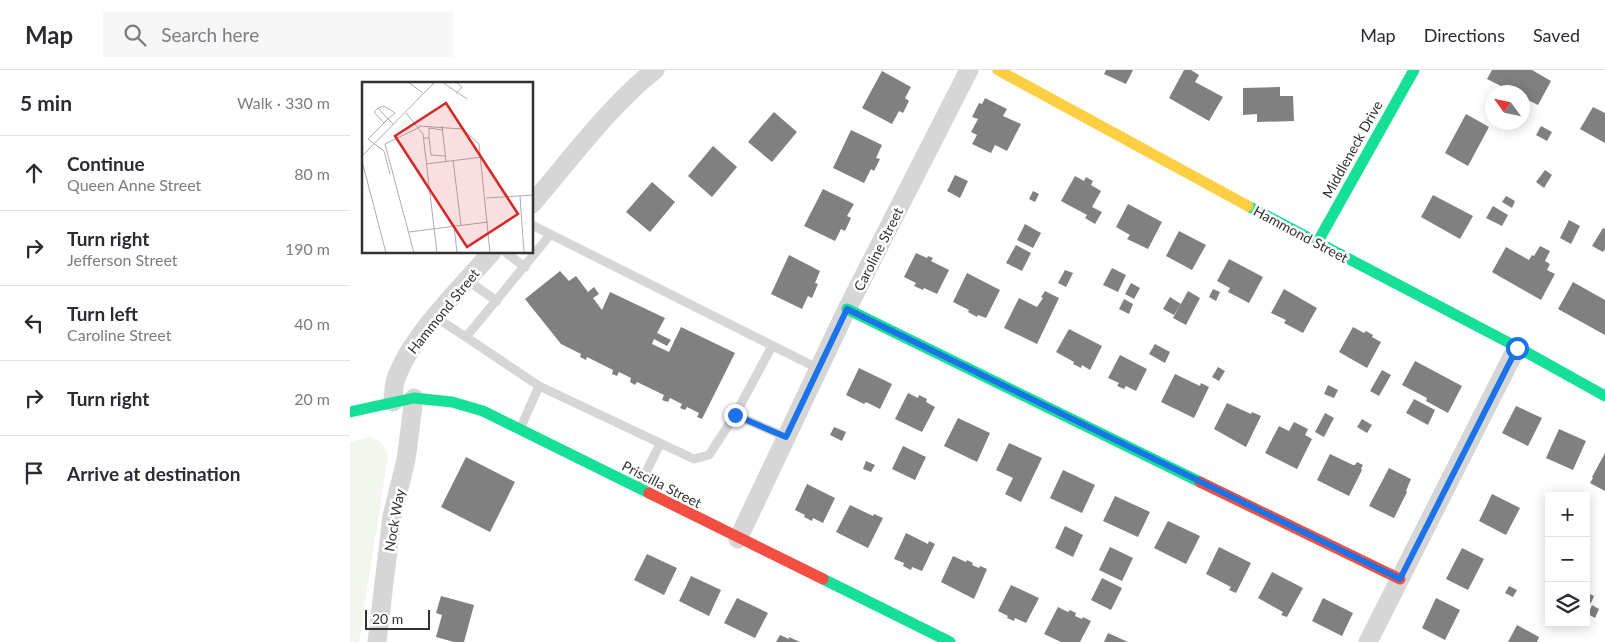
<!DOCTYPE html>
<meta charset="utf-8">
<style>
:root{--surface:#fff;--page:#f7f7f7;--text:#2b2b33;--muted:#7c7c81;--line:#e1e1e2}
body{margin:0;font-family:Lato,sans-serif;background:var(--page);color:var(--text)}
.controls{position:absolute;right:15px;bottom:15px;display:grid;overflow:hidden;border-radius:0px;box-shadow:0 2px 12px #0003}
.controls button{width:45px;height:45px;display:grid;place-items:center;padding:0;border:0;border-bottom:1px solid var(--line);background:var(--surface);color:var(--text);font:25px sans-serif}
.compass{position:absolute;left:1135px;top:15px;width:45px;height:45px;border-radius:50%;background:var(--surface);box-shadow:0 2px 12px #0003;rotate:303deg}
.scale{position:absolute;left:15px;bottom:12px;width:65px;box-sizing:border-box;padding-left:5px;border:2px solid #323232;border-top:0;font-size:14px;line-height:18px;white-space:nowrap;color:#323232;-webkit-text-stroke:4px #fff;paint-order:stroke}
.stop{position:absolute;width:15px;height:15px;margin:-11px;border:4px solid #1a73e8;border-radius:50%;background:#fff}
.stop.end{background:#1a73e8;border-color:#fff;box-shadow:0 1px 5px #0008}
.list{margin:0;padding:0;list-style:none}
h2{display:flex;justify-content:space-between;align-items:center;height:65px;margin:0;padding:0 20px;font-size:21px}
h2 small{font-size:16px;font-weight:400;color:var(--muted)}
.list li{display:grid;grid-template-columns:32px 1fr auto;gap:15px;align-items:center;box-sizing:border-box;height:75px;padding:0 20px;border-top:1px solid var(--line)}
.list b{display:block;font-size:19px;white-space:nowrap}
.list p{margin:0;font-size:16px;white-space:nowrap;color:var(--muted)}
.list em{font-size:16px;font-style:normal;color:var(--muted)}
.icon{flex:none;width:28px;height:28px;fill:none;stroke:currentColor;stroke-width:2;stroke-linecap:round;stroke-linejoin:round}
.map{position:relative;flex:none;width:1255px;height:572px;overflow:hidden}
header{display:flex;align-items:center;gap:30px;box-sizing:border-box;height:70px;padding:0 25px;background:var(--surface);border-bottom:1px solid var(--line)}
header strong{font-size:24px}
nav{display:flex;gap:28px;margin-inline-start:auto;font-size:18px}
.search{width:350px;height:45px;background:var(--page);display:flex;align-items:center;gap:12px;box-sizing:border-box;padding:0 18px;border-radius:0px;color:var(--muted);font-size:19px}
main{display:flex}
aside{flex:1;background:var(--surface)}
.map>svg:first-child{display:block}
</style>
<header>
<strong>Map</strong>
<div class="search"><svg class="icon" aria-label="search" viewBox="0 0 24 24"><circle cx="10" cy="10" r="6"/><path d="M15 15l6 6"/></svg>Search here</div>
<nav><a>Map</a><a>Directions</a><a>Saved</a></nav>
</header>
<main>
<aside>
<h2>5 min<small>Walk · 330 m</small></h2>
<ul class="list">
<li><svg class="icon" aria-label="ahead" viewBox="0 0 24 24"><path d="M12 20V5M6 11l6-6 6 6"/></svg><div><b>Continue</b><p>Queen Anne Street</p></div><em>80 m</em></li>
<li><svg class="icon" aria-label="right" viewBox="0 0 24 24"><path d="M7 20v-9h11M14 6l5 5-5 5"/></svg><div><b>Turn right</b><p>Jefferson Street</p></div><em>190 m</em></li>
<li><svg class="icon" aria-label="left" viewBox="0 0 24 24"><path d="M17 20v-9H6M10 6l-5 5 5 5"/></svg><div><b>Turn left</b><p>Caroline Street</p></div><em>40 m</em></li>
<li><svg class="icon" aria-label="right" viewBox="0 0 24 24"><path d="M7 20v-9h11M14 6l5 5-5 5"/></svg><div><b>Turn right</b></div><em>20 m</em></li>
<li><svg class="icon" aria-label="arrive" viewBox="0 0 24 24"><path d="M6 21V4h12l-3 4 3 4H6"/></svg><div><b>Arrive at destination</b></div></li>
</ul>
</aside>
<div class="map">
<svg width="1255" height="572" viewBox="0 0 1255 572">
<rect width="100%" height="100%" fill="#fff"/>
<!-- green -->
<path fill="#f3f6ee" d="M19,367C30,369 35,375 38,386L9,572H0V372Z"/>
<!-- building -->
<g fill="#808080">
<path d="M756,0H783L776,14L754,4Z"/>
<path d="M834,0H841L849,5L845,12L873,27L859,51L819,28Z"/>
<path d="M1142,0H1182L1201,11L1188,35L1172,27V22H1163L1137,9Z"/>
<path d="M532,1L561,17L555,28L559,31L553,43L549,41L542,54L512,38Z"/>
<path d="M930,17V26H943L944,51L907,52V44L893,45V18Z"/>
<path d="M635,28L657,39L653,46L671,54L657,81L645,75L641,83L622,74L627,65L621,62L628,49L622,47L629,33L632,34Z"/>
<path d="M1243,37L1255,43V73L1230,59Z"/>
<path d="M424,42L447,62L422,92L398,72Z"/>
<path d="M1116,44L1139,57L1118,96L1095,83Z"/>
<path d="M1191,56L1202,62L1197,71L1186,65Z"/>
<path d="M501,60L532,75L526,88L530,89L524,101L521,99L514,113L483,98Z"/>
<path d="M363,76L387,97L362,127L338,106Z"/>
<path d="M1195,100L1202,105L1194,118L1186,112Z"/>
<path d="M605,105L618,111L610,128L597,121Z"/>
<path d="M725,106L734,111L736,107L743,111L741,115L751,121L742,137L752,142L745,154L735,148L737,145L711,131Z"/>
<path d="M302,112L325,132L300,162L276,142Z"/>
<path d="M473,119L504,134L497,146L501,148L495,161L491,159L485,171L454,156Z"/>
<path d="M683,121L689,124L685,132L679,129Z"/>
<path d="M1083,125L1123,146L1110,169L1071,147Z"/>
<path d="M1156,126L1165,131L1162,138L1152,132Z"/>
<path d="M778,134L812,152L798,179L777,169L780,165L766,157Z"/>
<path d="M1143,136L1158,145L1152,156L1136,148Z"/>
<path d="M1219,150L1230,156L1221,174L1210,168Z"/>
<path d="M675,154L691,163L683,178L667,170Z"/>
<path d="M1253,158L1255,159V179L1253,182L1242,176Z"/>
<path d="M829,161L856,175L842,200L816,186Z"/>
<path d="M666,175L681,183L672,201L656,193Z"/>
<path d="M1190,176L1200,181L1195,191L1200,194L1197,200L1205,204L1191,230L1142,202L1156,177L1179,190L1182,185L1184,186Z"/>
<path d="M566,183L577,188L578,186L583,188L581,191L599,200L587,224L574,218L573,220L564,216L566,213L554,207Z"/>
<path d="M439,185L470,201L465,213L468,214L462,228L458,226L452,239L421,224Z"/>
<path d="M879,189L913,207L899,233L878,222L880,218L867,211Z"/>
<path d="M762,198L776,205L768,222L753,215Z"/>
<path d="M715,200L723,203L716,217L708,213Z"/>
<path d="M210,201L219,211L226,206L238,222L244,217L249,224L243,228L252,240L260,222L315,248L307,263L321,270L317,276L304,269L302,274L319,282L331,257L385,283L352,349L347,347L349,343L337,337L335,340L330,338L332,334L320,328L318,332L312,330L314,325L287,312L285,315L280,312L281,308L269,302L267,306L262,304L263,300L237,287L236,290L230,287L231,284L211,274L175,229Z"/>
<path d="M617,203L650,220L636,248L628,245L627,247L618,242L619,240L603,232Z"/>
<path d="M1223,212L1255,230V265L1208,239Z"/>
<path d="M781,213L790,218L784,229L775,224Z"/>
<path d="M863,219L870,222L866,231L859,227Z"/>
<path d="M934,219L967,238L953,263L934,253L936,250L921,243Z"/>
<path d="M695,221L709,228L687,274L654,258L669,228L687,237L693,228L691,227Z"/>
<path d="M838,221L850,228L836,255L823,248Z"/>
<path d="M820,227L831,234L824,245L813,239Z"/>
<path d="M774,229L783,234L779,244L769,239Z"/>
<path d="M1003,257L1014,263L1016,261L1023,265L1022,267L1031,272L1017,298L989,282Z"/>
<path d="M719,259L752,276L740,300L732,295L731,298L723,294L724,292L706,282Z"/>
<path d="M805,274L820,282L815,293L799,284Z"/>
<path d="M770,285L797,299L786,321L776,316L774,319L767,316L769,313L758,308Z"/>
<path d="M1065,291L1112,316L1098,343L1076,331L1077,328L1052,315Z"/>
<path d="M868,297L875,301L869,311L862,307Z"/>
<path d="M509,298L542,314L530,339L516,332L514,334L496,325Z"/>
<path d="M1032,300L1041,305L1029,326L1020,321Z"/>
<path d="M825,304L850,316L851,313L859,317L844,348L811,332Z"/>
<path d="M978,315L988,320L984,328L974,324Z"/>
<path d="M558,323L568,328L569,325L577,329L576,332L585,337L572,362L545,349Z"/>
<path d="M1064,329L1085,340L1078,355L1056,343Z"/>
<path d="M877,333L901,344L902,342L911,346L896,377L864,359Z"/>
<path d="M1166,336L1192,348L1178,376L1152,363Z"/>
<path d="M975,343L984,348L974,367L965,362Z"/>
<path d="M608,348L640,363L627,392L594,376Z"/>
<path d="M1012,349L1022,355L1017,363L1007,357Z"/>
<path d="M944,352L958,359L955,365L962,369L947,399L915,383L929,356L939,361Z"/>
<path d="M484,357L496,362L492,371L480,365Z"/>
<path d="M1209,359L1236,371L1223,400L1196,388Z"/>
<path d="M659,373L692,388L671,432L655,424L663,408L646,400Z"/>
<path d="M553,376L576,387L565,410L542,399Z"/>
<path d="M1255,383V421L1240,413L1243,408L1242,407Z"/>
<path d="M980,384L1003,395H1005L1007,392L1013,395L1011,399L1012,400L999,426L967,410Z"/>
<path d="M116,387L165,412L140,462L91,437Z"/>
<path d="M516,391L525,395L521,402L513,399Z"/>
<path d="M1039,398L1061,409L1056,421L1057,422L1044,448L1019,436Z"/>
<path d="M713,400L745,415L732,443L700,428Z"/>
<path d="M457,414L485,428L473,453L463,448L462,451L454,447L455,445L445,440Z"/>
<path d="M1142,424L1170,438L1156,465L1129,451Z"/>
<path d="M765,426L800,442L788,467L753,451Z"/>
<path d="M500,435L523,446L524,444L533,448L518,478L486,462Z"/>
<path d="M818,451L850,466L836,494L804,478Z"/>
<path d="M715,456L733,465L723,487L705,478Z"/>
<path d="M556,463L578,474L579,471L585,474L572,501L562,497L561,500L553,496L554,493L544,489Z"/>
<path d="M760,477L783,488L772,511L749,500Z"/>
<path d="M869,477L901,493L886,523L879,520L881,517L856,504Z"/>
<path d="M1112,478L1134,489L1118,520L1096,509Z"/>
<path d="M297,484L327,498L314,525L284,510Z"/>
<path d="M603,486L616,492L617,490L623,493L622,495L629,498L630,496L637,499L624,529L591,512Z"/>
<path d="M922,502L953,518L937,547L931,545L933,542L908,528Z"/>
<path d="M341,506L371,520L359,546L329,531Z"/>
<path d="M752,508L772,518L761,540L741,530Z"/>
<path d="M661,515L689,528L676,553L665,548L664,551L657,548L658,546L648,541Z"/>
<path d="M1159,516L1167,520L1163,527L1155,523Z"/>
<path d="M1236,522L1244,526L1241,533L1236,530Z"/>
<path d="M91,526L124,535L114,572H104L86,567L92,545L86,543Z"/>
<path d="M387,528L418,543L405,568L374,553Z"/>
<path d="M973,528L1003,543L992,566L962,551Z"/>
<path d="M1086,528L1110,540L1095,570L1072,558Z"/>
<path d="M1242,535L1249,539L1245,548L1238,544Z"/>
<path d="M708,537L718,542L720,540L726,543L725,546L732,549L733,547L741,551L730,572H711L694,564Z"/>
<path d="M1167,555L1189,567L1187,572H1158Z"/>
<path d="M758,563L778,572H754Z"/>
<path d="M430,565L439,569V567L450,572H426Z"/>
</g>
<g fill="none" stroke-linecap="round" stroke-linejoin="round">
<!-- lane -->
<g stroke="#d6d6d6" stroke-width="9">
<path d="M182,155L469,299"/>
<path d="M155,182L175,197"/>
<path d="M117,210L147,231"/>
<path d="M85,247L116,267"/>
<path d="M189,316L344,389L359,385L385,345L422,276"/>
<path d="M385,345L436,367"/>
<path d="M171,357L189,316L116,267L200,165"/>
<path d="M289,416L310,374"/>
</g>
<!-- street -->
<g stroke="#d6d6d6" stroke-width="19">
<path d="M182,134C219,91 261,34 305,0"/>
<path d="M43,332C44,325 43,316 46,309C60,267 112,216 142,182"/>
<path d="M388,469L497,239L619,0"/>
<path d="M27,572L42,446L56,390L64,328"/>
<path d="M1018,572L1167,277"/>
</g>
<!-- fast -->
<g stroke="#16e098" stroke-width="11">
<path d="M898,136L1167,277L1255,326"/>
<path d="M967,173L1064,0"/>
<path d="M497,239L850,412"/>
<path d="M0,342L64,328L102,332L133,341L299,423"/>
<path d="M473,509L600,572"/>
</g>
<!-- slow -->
<path stroke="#ffcf43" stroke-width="11" d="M648,0L898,136"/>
<!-- jam -->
<g stroke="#f24e42" stroke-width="11">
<path d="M850,412L1050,509"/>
<path d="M299,423L473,509"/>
</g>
</g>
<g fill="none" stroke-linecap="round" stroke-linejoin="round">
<!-- route -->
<path stroke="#1a73e8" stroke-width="6" d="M385,345L436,367L497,239L1050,509L1167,278"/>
</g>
<g text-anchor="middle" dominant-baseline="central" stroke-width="5" stroke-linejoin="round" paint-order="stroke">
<!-- street labels -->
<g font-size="14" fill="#323232" stroke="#fff">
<text transform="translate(1002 79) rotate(-61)">Middleneck Drive</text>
<text transform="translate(951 164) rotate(28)">Hammond Street</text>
<text transform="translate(528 179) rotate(-63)">Caroline Street</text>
<text transform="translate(93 241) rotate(-51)">Hammond Street</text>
<text transform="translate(312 414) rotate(27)">Priscilla Street</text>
<text transform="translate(44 450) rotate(-80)">Nock Way</text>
</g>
</g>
<!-- overview -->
<g transform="translate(12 12)">
<rect width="171" height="171" fill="#fff"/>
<path d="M46,37L52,46L23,57L43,38Z" fill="#f3f6ee"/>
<path fill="none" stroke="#adadad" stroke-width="1" d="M46,0L61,11M80,0L105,17M94,0L100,5L94,12M16,26L12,30L22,41L26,37L16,26L22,24L33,31L26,37L31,42M44,31L61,52L75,171M22,41L6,57L22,69L28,92M57,44L100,47L117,62L128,171M80,44L84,79M62,56H67V46L81,48M67,56L69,73L83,74M0,74L73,0M91,78L99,143M0,79L24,171M64,82L120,75M158,114L162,171M124,116L172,113M92,144L95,171M47,150L126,140M52,171L23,62L58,45"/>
<path fill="#d62828" fill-opacity="0.15" stroke="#d62828" stroke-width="2.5" d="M84,21L156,132L105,165L33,54Z"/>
<rect width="171" height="171" fill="none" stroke="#323232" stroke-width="2.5"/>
</g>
</svg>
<div class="controls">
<button>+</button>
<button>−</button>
<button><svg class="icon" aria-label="layers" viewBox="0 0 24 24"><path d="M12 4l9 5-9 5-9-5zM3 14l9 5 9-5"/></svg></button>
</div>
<svg class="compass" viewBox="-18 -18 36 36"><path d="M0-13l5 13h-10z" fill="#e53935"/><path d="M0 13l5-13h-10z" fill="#7c7c81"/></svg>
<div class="scale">20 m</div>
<div class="stop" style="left:1167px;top:278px"></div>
<div class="stop end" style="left:385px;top:345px"></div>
</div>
</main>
